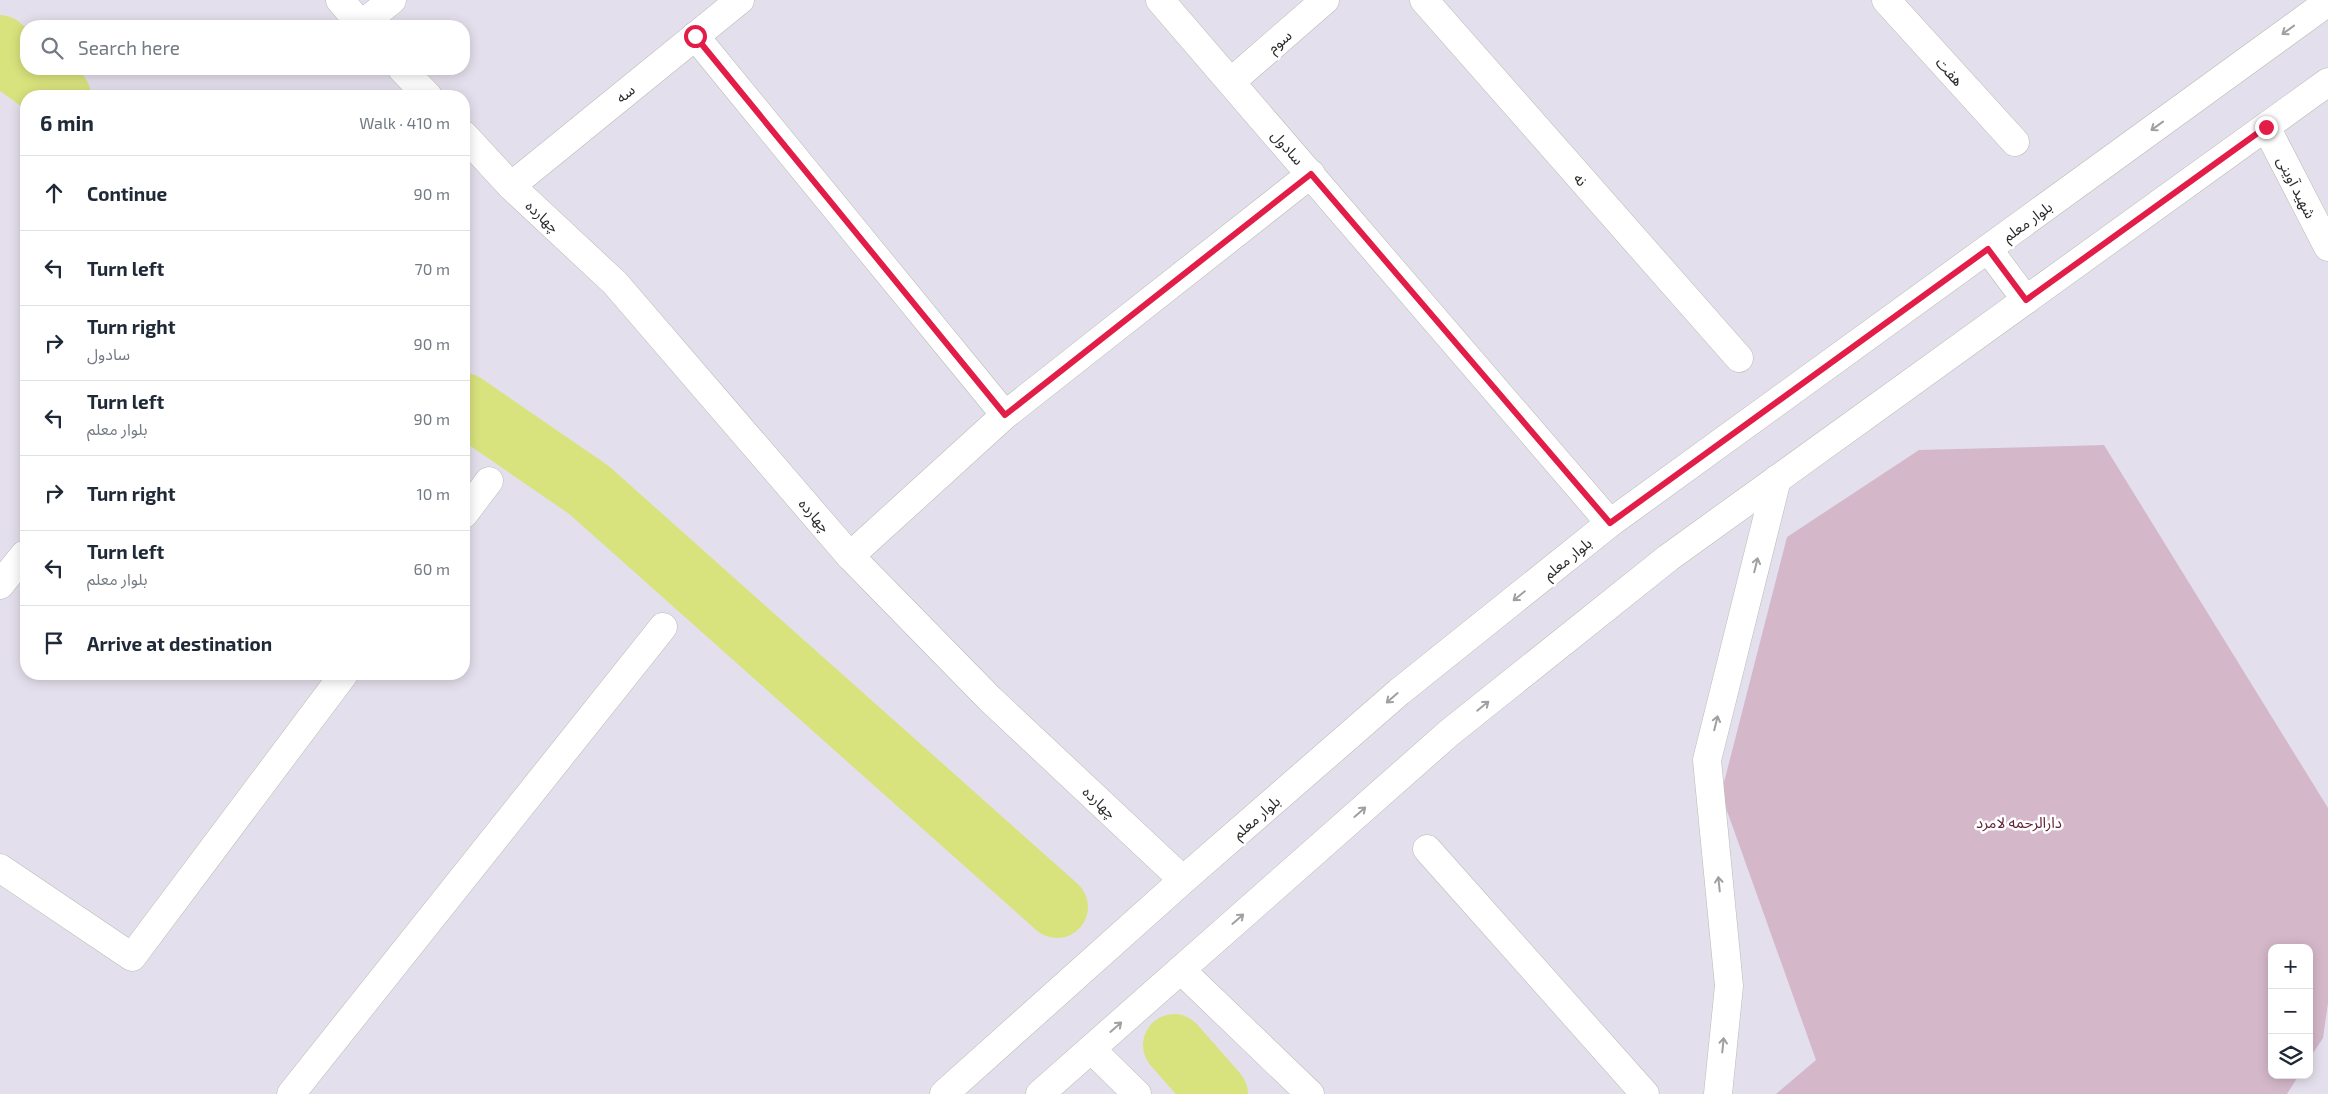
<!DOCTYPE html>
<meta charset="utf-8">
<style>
:root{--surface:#fff;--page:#f2f2f3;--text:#1f2937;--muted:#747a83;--line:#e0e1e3}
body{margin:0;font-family:"Exo 2","Noto Sans Arabic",sans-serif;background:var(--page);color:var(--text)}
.controls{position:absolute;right:15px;bottom:15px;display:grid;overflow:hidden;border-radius:10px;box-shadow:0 2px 12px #0003}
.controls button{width:45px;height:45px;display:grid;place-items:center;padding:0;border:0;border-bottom:1px solid var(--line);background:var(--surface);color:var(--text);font:25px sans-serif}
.stop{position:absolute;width:15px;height:15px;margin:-11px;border:4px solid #e11d48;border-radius:50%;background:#fff}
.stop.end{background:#e11d48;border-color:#fff;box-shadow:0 1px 5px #0008}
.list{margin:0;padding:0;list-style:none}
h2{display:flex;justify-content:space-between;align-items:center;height:65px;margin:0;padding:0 20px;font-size:21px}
h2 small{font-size:16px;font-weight:400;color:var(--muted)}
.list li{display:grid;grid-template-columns:32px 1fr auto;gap:15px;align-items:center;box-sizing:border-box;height:75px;padding:0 20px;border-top:1px solid var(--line)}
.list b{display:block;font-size:19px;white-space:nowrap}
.list p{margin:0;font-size:16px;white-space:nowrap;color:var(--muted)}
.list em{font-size:16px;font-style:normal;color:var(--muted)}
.icon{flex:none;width:28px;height:28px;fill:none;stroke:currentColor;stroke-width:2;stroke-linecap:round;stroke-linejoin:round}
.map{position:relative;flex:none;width:2328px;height:1094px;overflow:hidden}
.search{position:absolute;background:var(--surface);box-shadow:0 2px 12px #0003;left:20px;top:20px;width:450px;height:55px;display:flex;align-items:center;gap:12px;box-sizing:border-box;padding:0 18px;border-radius:20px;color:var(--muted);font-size:19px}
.panel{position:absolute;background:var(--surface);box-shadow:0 2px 12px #0003;left:20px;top:90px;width:450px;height:590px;border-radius:20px}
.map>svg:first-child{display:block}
</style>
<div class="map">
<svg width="2328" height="1094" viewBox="0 0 2328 1094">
<rect width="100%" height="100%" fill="#e4dfec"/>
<!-- cemetery -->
<path fill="#d4b8ca" d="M2104,445L2328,808V1003L2323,1038L2309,1059V948H2272V1075H2299L2287,1094H1776L1816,1060L1721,794L1787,537L1919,450Z"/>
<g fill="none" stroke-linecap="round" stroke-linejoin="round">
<!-- river -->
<g stroke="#d9e37d" stroke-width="62">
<path d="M0,46L14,63L60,96"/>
<path d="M464,404L589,490L1057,907"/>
<path d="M1174,1045L1217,1094"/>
</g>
<!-- minor casing -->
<g stroke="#b6bdb2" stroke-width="29">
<g id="minor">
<path d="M340,0L362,26"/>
<path d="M1160,0L1610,523"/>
<path d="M1424,0L1739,358"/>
<path d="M1886,0L2015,142"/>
<path d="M361,25L392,0"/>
<path d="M695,36L1005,415"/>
<path d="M402,69L428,96"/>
<path d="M1232,81L1325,0"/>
<path d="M2266,127L2328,247"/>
<path d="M464,135L511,186L615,283L850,556L990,699L1183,880"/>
<path d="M511,186L740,0"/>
<path d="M1988,249L2026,300"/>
<path d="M464,514L489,481"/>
<path d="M850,556L1005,415L1311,174"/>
<path d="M0,585L24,555"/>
<path d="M1427,849L1645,1094"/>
<path d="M0,868L132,957L344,674"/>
<path d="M1181,970L1310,1094"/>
<path d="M1091,1049L1137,1094"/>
<path d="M291,1094L663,627"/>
<path d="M944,1094L1183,880L1399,692L1610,523L2328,2"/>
<path d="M1040,1094L1449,733L1668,558L2328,82"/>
<path d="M1718,1094L1729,986L1707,760L1777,479"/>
</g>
</g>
<!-- minor -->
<use href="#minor" stroke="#fff" stroke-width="28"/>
</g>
<!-- one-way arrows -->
<defs><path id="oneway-shaft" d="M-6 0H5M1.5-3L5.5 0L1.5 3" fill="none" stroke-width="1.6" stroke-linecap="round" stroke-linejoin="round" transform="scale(1.25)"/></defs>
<g stroke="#a0a0a0">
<use href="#oneway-shaft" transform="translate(2288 30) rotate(144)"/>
<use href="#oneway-shaft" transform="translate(2157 126) rotate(144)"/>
<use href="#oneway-shaft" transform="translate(1756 565) rotate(-76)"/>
<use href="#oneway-shaft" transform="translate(1519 596) rotate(141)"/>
<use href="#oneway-shaft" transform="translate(1392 698) rotate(139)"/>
<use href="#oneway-shaft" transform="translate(1483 706) rotate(-39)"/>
<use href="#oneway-shaft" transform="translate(1716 723) rotate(-76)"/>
<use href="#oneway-shaft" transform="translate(1360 812) rotate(-41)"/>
<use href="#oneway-shaft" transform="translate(1719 884) rotate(-96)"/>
<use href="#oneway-shaft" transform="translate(1238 919) rotate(-41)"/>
<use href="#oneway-shaft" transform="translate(1116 1027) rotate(-41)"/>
<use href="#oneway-shaft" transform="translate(1723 1045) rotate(-84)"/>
</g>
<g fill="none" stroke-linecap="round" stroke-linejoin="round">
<!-- route -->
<path stroke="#e11d48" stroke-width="6" d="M695,36L1005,415L1311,174L1610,523L1988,249L2026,300L2266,127"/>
</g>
<g text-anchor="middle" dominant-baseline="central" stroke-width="5" stroke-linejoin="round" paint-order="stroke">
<!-- street labels -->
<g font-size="15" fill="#2b2b2b" stroke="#fff">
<text transform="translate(1279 41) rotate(-41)">سوم</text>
<text transform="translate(1950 71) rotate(48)">هفت</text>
<text transform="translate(625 93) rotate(-39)">سه</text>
<text transform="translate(1288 147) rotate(49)">سادول</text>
<text transform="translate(1581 179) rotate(49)">نه</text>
<text transform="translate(2297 187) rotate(63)">شهید آوینی</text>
<text transform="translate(543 216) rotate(43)">چهارده</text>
<text transform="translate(2027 221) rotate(-36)">بلوار معلم</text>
<text transform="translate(815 515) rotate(49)">چهارده</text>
<text transform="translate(1567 558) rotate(-39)">بلوار معلم</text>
<text transform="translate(1100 802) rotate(43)">چهارده</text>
<text transform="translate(1256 817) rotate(-41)">بلوار معلم</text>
</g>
<!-- park labels -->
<g font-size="15" fill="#622239" stroke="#fff">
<text x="2019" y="822">دارالرحمه لامرد</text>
</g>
</g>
</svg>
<div class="controls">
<button>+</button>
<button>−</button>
<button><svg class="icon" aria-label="layers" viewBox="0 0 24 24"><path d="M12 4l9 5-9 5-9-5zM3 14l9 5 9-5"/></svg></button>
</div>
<div class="stop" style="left:695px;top:36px"></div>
<div class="stop end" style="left:2266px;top:127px"></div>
<div class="search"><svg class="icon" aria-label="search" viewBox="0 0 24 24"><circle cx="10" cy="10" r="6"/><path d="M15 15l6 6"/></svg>Search here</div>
<section class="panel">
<h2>6 min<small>Walk · 410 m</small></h2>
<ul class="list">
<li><svg class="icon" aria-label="ahead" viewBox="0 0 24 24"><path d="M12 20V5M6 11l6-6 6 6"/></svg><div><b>Continue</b></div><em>90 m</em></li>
<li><svg class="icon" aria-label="left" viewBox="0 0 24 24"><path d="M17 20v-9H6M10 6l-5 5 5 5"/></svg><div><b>Turn left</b></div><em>70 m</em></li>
<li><svg class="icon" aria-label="right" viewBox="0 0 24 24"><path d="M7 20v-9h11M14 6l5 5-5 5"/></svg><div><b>Turn right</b><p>سادول</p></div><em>90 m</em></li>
<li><svg class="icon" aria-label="left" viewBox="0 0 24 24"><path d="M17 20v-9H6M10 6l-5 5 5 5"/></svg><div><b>Turn left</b><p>بلوار معلم</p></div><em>90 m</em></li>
<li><svg class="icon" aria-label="right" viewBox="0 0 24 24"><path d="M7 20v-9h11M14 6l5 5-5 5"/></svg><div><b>Turn right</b></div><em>10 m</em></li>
<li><svg class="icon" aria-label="left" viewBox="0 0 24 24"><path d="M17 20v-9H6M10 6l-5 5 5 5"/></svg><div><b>Turn left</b><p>بلوار معلم</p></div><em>60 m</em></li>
<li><svg class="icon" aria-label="arrive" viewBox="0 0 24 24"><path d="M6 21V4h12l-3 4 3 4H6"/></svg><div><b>Arrive at destination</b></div></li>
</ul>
</section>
</div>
